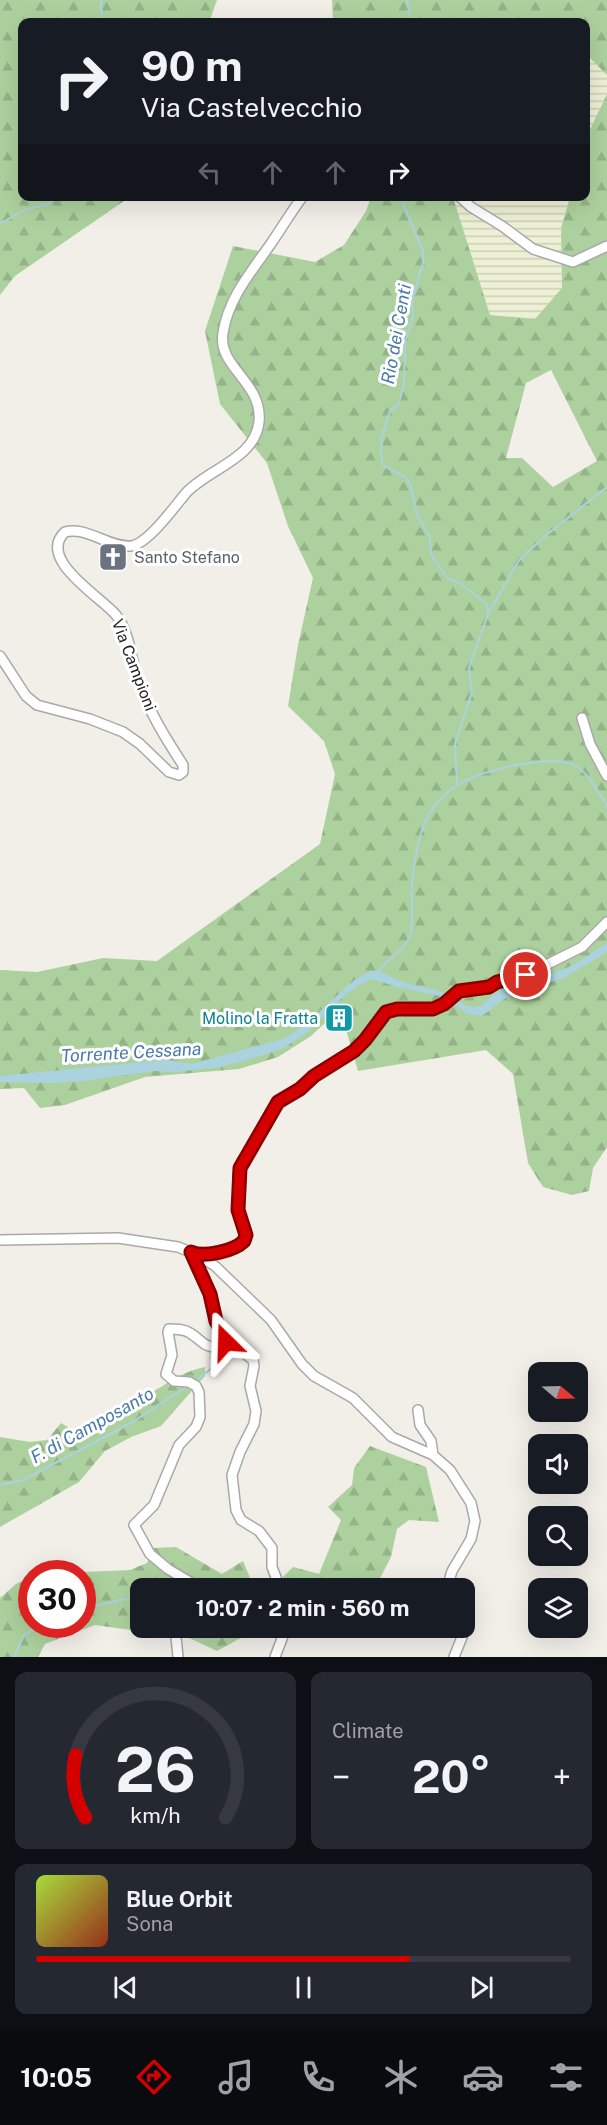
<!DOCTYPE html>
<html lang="en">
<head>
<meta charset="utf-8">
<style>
	:root { --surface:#171b24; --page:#242831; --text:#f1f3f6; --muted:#9ea1a6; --line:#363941; --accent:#d40000 }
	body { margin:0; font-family:"Public Sans",sans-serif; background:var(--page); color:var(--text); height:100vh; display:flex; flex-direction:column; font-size:22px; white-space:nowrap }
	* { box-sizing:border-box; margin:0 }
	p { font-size:20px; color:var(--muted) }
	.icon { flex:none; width:33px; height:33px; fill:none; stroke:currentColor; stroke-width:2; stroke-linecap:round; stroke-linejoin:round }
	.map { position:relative; height:1657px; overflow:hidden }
	.details { display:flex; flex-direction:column; gap:15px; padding:15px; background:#0d0f14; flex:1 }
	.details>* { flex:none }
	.banner { position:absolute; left:18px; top:18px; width:572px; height:183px; border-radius:12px; box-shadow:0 6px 24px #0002; background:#171b24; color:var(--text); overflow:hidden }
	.needle { width:39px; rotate:109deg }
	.buttons { position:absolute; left:528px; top:1362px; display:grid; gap:12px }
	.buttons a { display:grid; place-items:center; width:60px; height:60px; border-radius:12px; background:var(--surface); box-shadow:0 6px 24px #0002; font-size:30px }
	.speed { position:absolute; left:18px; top:1560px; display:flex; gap:12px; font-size:30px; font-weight:700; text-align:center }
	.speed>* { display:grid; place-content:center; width:78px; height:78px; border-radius:50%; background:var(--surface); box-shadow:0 6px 24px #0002; line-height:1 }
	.speed .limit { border:9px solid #d22; background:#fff; color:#111 }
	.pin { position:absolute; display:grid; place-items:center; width:51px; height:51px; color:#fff; margin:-26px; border:3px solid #fff; border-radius:50%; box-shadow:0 2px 6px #0007 }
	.me { position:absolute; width:66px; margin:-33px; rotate:338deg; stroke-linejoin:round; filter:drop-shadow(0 0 4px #0008) }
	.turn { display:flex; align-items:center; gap:21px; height:126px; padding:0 24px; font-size:27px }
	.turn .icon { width:78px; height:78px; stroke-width:2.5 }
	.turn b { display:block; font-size:42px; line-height:51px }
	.lanes { display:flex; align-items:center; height:57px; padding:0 24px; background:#0003; justify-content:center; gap:30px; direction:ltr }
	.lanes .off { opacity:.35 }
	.big { font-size:45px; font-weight:700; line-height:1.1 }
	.details .widget { flex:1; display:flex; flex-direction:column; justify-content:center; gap:9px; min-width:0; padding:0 21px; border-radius:12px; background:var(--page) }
	.details .dial { align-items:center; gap:0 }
	.dial svg { height:156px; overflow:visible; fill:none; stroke:var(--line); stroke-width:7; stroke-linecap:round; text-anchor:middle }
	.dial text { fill:var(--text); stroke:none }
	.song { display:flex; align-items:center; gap:18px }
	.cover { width:72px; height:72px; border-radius:9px; background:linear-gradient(135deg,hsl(80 70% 55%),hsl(10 70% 35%)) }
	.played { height:6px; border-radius:3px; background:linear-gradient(90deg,var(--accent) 70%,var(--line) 70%) }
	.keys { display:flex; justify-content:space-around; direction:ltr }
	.heat { display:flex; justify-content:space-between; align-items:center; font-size:33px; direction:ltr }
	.details .tiles { flex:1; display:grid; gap:15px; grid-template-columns:1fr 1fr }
	.widget:last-child { grid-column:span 2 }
	.trip { position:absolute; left:130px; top:1578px; width:345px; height:60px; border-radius:12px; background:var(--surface); box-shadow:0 6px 24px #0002; font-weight:700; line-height:60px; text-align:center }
	.dock { display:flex; height:96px; justify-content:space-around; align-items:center; background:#090b0e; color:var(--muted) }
	.dock .icon { width:42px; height:42px }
	.dock .selected { color:var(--accent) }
	.dock b { font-size:27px; color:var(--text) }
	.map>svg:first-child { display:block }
	.farmland { fill:url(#farmland-rules) }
	.forest { fill:url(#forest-firs); fill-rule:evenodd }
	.water { fill:#aad3df }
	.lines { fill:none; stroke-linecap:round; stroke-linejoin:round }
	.stream { stroke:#aad3df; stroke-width:2 }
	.minor-casing { stroke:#a9a9a9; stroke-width:12 }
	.minor { stroke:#fff; stroke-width:9 }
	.route-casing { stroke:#8a0000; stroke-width:15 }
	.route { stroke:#d40000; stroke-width:10 }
	.labels { text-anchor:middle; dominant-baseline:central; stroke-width:6; stroke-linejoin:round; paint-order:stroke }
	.worship-label { font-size:16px; fill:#5b616d; stroke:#fff; text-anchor:start }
	.street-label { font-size:16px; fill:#222; stroke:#fff }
	.culture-label { font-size:16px; fill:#0d838f; stroke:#fff; text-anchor:end }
	.water-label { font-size:18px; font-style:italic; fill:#4a7aab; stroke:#fff }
</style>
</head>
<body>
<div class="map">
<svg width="607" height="1657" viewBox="0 0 607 1657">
	<defs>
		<pattern id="farmland-rules" width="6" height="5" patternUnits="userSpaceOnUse" patternTransform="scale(1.5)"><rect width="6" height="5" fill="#eef0d5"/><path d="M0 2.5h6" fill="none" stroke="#ccceb7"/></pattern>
		<pattern id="forest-firs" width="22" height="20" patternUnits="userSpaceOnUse" patternTransform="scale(1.5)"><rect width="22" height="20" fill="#add19e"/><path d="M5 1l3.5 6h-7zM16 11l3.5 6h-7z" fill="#95b388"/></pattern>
	</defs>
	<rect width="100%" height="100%" fill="#f2efe9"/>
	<path class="farmland" d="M585 53 607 75V94L585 140Z
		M453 197H570L561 228 562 288 535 319 490 315Z"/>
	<path class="forest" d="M0 0H217L211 17 212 22H22V196L140 197 124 201 15 276 0 295Z
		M332 0H607V75L585 53V22H333Z
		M607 94V1147L593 1168 589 1191 572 1195 543 1187 528 1163 513 1074 486 1050 358 1071 340 1009 311 1036 278 1057 239 1069 145 1077 65 1105 40 1108 24 1088 0 1089V970L37 972 103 958 157 961 320 844 335 774 324 741 288 706 298 645 313 578 288 526 267 463 220 404 205 331 233 246 315 262 344 245 366 211 371 197H453L490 315 535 319 562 288 561 228 570 197 585 196V140ZM551 370 597 461 553 487 522 458H506L526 383Z
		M205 1367V1376L161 1426 131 1437 105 1451 79 1482 0 1527V1437L30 1442 47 1440 61 1423 78 1433C98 1415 123 1408 147 1395 166 1385 182 1371 205 1367Z
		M370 1446 426 1467 439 1522 409 1520 397 1529 391 1557 375 1588H276L275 1585 293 1567 319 1574 341 1520 328 1507 352 1485 354 1468Z
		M176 1547 222 1574 243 1561 254 1588H141V1628H259L217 1651 185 1636 150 1628 131 1630 95 1625 45 1644 38 1657H0V1598L16 1584 31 1577 32 1624H82V1574L60 1573 130 1570 147 1563 152 1548Z"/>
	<path class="water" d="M607 943V952L564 978 540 985 504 999 482 1016 468 1014 445 997 397 987 373 979 357 986 344 996 308 1032 282 1049 250 1059 220 1067 176 1072 154 1071 83 1081 53 1083 0 1082V1076L165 1060 192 1064 279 1040C310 1031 352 971 374 971 384 971 391 978 400 981 414 986 430 987 444 993 452 996 459 1003 468 1006 483 1011 488 997 499 991 517 981 544 977 564 969 579 963 593 952 607 943Z"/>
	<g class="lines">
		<path class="stream" d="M101 0 102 22
			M407 0 411 22
			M400 196 423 251V263L412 300 413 316 405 343 404 384 399 403 390 411 382 436 381 453 383 465 405 477 410 484 418 517 430 537 431 554 448 579 460 583 487 604 488 614 469 668 472 692 455 744 457 783
			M0 224 24 210 48 204 50 196
			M488 614 519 560 550 532 607 487
			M378 973C386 957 406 953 411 932 414 918 411 900 412 886 418 801 446 776 529 763 577 756 584 767 607 806
			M194 1382 212 1368 225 1364
			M0 1485 23 1480 131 1423 189 1385
			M82 1610 122 1599 141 1600
			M14 1657 24 1635 44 1624"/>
		<g class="minor-casing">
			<path id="minor" d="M459 196 471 207 502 226 533 249 573 262 607 246
				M0 656 26 696 37 705 90 719 123 732 140 744 169 772 179 775 183 772V765C166 739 148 710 138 680 131 660 130 632 116 615 101 597 36 559 65 532 86 526 110 548 131 546 148 544 175 506 186 493 208 469 255 459 259 422 263 382 217 367 223 333 228 299 251 272 270 245 281 229 291 212 303 196
				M582 718 590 744 607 776
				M0 1240 118 1238 178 1247 198 1255 215 1266 271 1320 302 1364 314 1376 353 1398 392 1437 433 1455 450 1470 471 1503 475 1521 471 1539 452 1571 447 1588
				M191 1252 210 1294 220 1331 227 1339 253 1360 254 1366 250 1386 256 1411 254 1424 240 1452 232 1475 236 1510 241 1520 259 1531 272 1548V1567L280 1588
				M198 1255 233 1248 244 1241 246 1235 238 1210V1174L242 1162 266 1126 274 1108 280 1100 300 1089 314 1076 354 1051 365 1040 386 1012 404 1008 426 1010 433 1009 444 1004 459 991 489 987 497 982 526 975 582 947 607 922
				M418 1410 420 1425 431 1441 433 1455
				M200 1588 168 1569 150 1554 134 1525 154 1505 179 1445 196 1427 200 1417 199 1392 196 1386 189 1382 174 1381 166 1374 172 1355 168 1332 169 1329C176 1329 184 1329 190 1333 202 1340 205 1350 221 1346L227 1339
				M178 1657 176 1637 181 1628
				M275 1657 283 1636 289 1628
				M454 1657 462 1637V1628"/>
		</g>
		<use href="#minor" class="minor"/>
	</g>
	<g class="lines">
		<g class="route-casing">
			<path id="route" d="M226 1342V1339L216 1321 210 1294 191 1252C204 1258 234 1251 244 1241L246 1235 238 1210 240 1168 278 1102 300 1089 314 1076 354 1051 365 1040 386 1012 397 1009H433L444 1004 459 991 489 987 497 982 526 975"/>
		</g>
		<use href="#route" class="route"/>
	</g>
	<defs>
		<g id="church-square" transform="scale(1.5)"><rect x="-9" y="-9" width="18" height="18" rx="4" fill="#6b7280" stroke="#fff"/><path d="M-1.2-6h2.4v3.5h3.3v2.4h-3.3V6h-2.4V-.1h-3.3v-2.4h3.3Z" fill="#fff"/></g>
		<g id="building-square" transform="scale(1.5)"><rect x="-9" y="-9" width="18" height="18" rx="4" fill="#0f9aa8" stroke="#fff"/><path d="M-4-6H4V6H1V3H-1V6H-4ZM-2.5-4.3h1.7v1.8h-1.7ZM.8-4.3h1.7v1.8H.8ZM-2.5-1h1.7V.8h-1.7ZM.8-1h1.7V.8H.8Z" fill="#fff"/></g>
	</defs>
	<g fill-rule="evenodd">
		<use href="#church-square" x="113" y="557"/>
		<use href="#building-square" x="339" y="1018"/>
	</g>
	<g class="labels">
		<g class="worship-label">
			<text x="134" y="557">Santo Stefano</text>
		</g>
		<g class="street-label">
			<text transform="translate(134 665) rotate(69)">Via Campioni</text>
		</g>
		<g class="culture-label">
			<text x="318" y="1018">Molino la Fratta</text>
		</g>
		<g class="water-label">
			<text transform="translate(396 334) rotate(-80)">Rio dei Centi</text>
			<text transform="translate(131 1052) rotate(-3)">Torrente Cessana</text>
			<text transform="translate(92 1425) rotate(-29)">F. di Camposanto</text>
		</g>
	</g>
</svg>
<div class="buttons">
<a><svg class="needle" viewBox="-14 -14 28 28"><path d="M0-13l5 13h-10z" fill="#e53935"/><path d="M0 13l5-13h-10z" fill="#9ea1a6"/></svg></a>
<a><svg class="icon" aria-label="sound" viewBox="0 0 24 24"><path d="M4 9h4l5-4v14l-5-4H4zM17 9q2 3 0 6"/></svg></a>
<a><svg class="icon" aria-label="search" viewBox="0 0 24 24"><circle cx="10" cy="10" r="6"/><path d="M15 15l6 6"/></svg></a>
<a><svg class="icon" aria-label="layers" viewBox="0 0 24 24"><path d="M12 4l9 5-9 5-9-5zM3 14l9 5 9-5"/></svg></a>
</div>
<div class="speed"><div class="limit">30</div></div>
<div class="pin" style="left:526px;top:975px;background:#d93025"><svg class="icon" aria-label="arrive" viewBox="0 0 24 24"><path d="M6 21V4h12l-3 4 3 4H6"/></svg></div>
<svg class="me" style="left:226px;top:1342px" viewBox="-20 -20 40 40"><path d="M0-17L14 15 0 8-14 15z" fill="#d40000" stroke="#fff" stroke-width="4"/></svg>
<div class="trip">10:07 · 2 min · 560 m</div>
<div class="banner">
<div class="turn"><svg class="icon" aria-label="right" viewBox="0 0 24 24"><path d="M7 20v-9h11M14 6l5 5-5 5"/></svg><div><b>90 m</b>Via Castelvecchio</div></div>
<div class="lanes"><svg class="icon off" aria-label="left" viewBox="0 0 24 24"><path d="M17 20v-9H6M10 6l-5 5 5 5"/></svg><svg class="icon off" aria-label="ahead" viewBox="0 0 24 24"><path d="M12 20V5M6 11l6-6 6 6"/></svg><svg class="icon off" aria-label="ahead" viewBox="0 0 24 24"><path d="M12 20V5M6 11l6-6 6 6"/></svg><svg class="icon" aria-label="right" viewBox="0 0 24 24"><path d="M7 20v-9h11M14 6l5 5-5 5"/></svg></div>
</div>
</div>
<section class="details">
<div class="tiles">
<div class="widget dial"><svg viewBox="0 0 100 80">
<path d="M14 69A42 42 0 1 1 86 69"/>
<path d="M14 69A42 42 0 0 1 9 37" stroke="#d40000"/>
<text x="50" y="56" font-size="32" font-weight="700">26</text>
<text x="50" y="72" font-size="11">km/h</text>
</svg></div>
<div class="widget"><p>Climate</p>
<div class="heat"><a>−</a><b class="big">20°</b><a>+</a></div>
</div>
<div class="widget">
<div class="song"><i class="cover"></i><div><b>Blue Orbit</b><p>Sona</p></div></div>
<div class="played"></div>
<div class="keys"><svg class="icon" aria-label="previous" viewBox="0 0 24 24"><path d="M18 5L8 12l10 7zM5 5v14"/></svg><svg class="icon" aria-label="pause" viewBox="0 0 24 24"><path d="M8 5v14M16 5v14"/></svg><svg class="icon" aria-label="next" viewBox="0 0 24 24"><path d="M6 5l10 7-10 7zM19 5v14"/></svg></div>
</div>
</div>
</section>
<nav class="dock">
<b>10:05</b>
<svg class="icon selected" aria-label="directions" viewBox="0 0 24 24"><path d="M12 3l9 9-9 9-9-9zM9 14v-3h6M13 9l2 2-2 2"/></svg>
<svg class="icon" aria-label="music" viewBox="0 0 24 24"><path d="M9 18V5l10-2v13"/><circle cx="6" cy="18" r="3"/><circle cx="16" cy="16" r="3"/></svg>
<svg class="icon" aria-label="phone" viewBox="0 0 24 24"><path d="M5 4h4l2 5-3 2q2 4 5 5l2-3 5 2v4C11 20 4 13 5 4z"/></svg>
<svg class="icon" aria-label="climate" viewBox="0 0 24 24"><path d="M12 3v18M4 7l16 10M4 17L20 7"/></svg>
<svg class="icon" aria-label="car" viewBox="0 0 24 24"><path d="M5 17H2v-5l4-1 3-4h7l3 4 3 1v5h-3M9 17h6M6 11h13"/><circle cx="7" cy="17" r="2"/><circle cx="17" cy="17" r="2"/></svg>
<svg class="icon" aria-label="filters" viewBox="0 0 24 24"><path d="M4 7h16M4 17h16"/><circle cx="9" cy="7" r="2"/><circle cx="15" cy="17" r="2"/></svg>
</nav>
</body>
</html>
